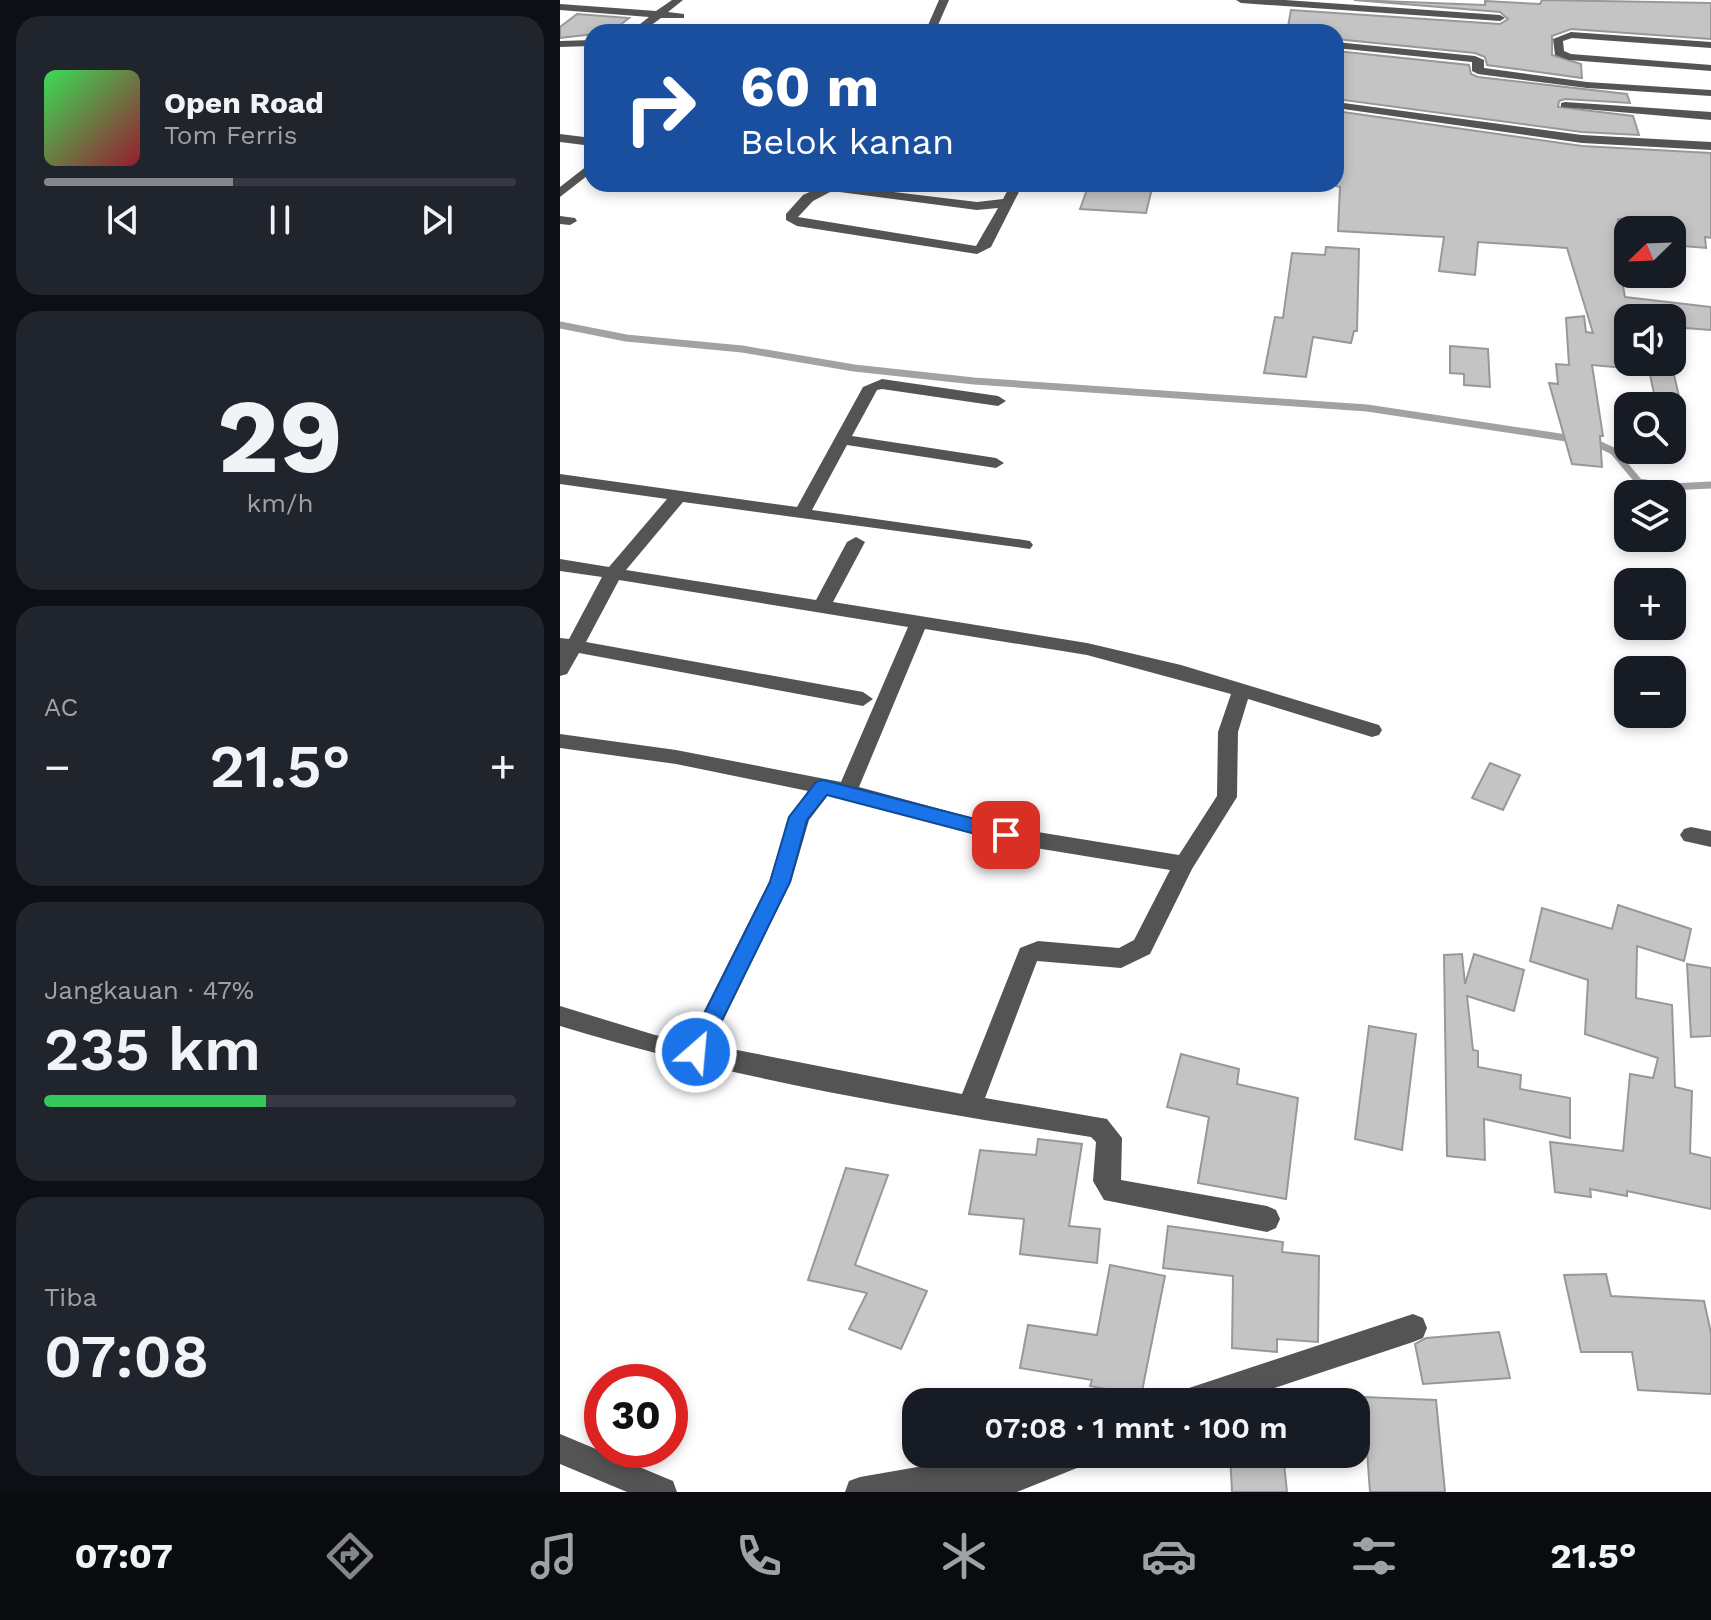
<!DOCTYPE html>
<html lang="id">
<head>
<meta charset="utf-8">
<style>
	:root { --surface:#171b24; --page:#20242c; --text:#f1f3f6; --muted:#9ea1a6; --line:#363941; --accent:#858687 }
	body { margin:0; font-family:"Work Sans",sans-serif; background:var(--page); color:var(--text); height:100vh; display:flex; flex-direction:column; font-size:30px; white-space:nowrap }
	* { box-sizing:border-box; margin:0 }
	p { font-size:26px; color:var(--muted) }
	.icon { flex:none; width:44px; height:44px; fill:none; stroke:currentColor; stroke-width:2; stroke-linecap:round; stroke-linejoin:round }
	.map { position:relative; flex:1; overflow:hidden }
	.side { display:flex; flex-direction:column; gap:16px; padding:16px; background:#0d0f14; width:560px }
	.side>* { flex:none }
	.guide { position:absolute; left:24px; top:24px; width:760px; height:168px; border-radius:24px; box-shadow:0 4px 12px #0003; background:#1a4fa0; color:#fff; overflow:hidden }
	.needle { width:52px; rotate:247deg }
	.controls { position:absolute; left:1054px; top:216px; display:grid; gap:16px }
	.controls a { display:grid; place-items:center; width:72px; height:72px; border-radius:16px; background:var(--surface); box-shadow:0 4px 12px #0003; font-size:40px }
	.speed { position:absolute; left:24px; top:1364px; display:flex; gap:16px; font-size:40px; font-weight:700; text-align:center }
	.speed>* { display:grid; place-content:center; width:104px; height:104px; border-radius:50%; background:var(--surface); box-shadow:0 4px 12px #0003; line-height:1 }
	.speed .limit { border:12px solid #d22; background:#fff; color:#111 }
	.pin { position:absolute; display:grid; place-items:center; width:68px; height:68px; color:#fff; margin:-34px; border-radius:16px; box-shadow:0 4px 12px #0006 }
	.me { position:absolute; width:88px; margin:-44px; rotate:27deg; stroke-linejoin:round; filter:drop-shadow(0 0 6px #0008) }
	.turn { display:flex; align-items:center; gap:28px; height:168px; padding:0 24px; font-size:36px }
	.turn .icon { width:104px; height:104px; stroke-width:2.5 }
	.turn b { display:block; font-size:56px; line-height:68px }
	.big { font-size:60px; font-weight:600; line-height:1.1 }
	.side .card { flex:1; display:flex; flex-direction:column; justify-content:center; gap:12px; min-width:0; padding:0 28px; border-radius:24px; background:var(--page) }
	.side .dial { align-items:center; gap:0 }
	.dial b { font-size:104px; line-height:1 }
	.song { display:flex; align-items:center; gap:24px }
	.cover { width:96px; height:96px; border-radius:12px; background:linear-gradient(135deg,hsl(130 70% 55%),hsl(350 70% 35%)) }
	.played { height:8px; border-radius:4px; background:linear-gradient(90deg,var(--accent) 40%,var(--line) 40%) }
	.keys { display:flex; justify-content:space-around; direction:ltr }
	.heat { display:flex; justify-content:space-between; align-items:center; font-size:44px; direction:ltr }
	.charge { height:12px; border-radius:6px; background:linear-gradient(90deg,#34c759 47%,var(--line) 0) }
	.trip { position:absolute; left:342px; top:1388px; width:468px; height:80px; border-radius:24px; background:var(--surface); box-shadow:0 4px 12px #0003; font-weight:600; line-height:80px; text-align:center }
	.tabs { display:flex; height:128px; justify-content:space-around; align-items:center; background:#090b0e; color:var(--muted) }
	.tabs .icon { width:56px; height:56px }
	.tabs .on { color:var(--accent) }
	.tabs b { font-size:36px; color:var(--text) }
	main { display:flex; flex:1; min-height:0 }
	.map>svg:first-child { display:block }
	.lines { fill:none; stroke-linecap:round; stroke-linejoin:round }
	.stream { stroke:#a2a2a2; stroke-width:7 }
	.building { fill:#c4c4c4; stroke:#989898; stroke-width:2 }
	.minor { fill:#545454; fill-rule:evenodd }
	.route { fill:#1a73e8; stroke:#114b97; stroke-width:2 }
</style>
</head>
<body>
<main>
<section class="side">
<div class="card">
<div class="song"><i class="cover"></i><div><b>Open Road</b><p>Tom Ferris</p></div></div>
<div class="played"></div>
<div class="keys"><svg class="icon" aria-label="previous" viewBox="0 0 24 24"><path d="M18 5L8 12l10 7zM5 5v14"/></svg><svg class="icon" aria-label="pause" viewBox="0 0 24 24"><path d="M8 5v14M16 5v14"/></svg><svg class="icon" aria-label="next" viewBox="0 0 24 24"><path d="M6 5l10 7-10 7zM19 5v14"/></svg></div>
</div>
<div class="card dial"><b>29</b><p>km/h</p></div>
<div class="card"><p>AC</p>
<div class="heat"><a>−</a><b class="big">21.5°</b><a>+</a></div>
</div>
<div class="card"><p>Jangkauan · 47%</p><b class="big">235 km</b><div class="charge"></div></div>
<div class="card"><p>Tiba</p><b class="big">07:08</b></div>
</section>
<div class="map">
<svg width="1151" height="1492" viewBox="0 0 1151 1492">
	<rect width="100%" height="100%" fill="#fff"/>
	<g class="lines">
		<path class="stream" d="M0 325 66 338 182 349 294 368 414 381 807 408 1013 439
			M1032 441 1053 451 1079 482 1110 487 1151 485"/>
	</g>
	<path class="building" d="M794 0 925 5V1L980 4 982 0 1151 3V39L1011 29 992 36V55L1021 64 1022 78 927 65 925 57 915 53 776 39V32H727L731 10 940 24 948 19 940 12Z
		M17 14 69 18 51 32 0 38V27Z
		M776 51 909 65 911 74 918 77 1067 94 1070 103 1005 99 999 101 998 107 1073 116 1079 135 1022 132 776 99Z
		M776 111 1022 146 1151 153V238L1145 237 1146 248 1112 245V223L1058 219 1055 268 1060 269 1065 297 1151 307V330L1112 327V318H1068V362H1111L1121 405 1096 403 1089 370 1032 365 1043 436H1040L1042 467 1012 464 989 383 998 384 996 364 1009 365 1006 318 1024 316 1026 332 1033 333 1007 248 918 242 915 275 879 271 884 237 778 231 780 187 776 186Z
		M529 184H593L586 213 520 209Z
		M766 247 799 249 797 331H794L791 343 753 337 746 377 704 373 715 317 723 318 732 253 765 255Z
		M890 346 928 349 930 387 904 385V374L890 373Z
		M930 763 960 775 943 810 912 798Z
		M1058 905 1131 929 1124 961 1077 946 1076 998 1112 1005 1115 1087 1132 1091 1130 1153 1151 1158V1209L1067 1191V1196L1030 1189 1031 1197 995 1192 990 1142 1063 1151 1070 1074 1093 1078 1098 1058 1025 1034 1028 980 970 961 982 908 1052 929Z
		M902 954 905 984 914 954 964 970 954 1011 907 996 913 1050 918 1051V1067L961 1075 960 1089 1010 1098V1138L924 1119 925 1160 887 1156 884 955Z
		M1127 964 1151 968V1036L1131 1037Z
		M809 1026 856 1034 842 1150 795 1139Z
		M621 1054 679 1069 677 1084 738 1098 726 1199 638 1183 649 1117 607 1107Z
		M478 1139 522 1144 509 1226 540 1229 537 1263 460 1254 464 1219 409 1214 420 1150 476 1155Z
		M286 1168 328 1175 295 1265 367 1291 341 1349 289 1329 307 1293 248 1280Z
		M608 1226 723 1242 722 1252 759 1256 758 1342 717 1339V1352L672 1348 673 1276 603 1268Z
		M550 1265 605 1276 581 1396 530 1386 532 1380 460 1368 468 1325 537 1335Z
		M1046 1274 1051 1296 1144 1301 1151 1333V1394L1078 1390 1072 1352H1021L1004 1275Z
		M939 1332 950 1378 863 1384 855 1344 866 1338Z
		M803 1397 876 1400 885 1492H810Z
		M670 1454H723L727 1492H672Z"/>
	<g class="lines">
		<path class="minor" d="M112 0H123L108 12 124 14V18H101L82 32H70L89 17 0 10V4L96 11Z
			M379 0H389L375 32H365Z
			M676 0H725L940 15 945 18 940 21 681 3Z
			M1011 32 1151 42V48L1012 38 1003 41 1004 51 1011 54 1151 65V71L1009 60 995 55 993 39Z
			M32 40V46L0 47V41Z
			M776 42 915 56 924 60V68L1027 82 1151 90V96L1027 88 918 74 912 71V62L776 48Z
			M776 102 1022 135 1151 142V150L1022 143 776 108Z
			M1005 102 1151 112V120L1001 107V103Z
			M0 134 32 138V146L0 142Z
			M32 162V172L0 197V187Z
			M267 184 417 202 443 199 451 184H463L431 247 417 254 237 226 226 220V214L243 195ZM272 191 417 210 438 208 416 246 238 217 253 201Z
			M0 216 15 218 17 221 10 225 0 224Z
			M322 379 438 396 446 401 438 406 322 389 317 390 292 436 436 458 444 463 436 468 287 445 252 510 464 540 470 541 473 545 470 549 123 502 66 570 256 600 287 542 296 537 305 542 273 602 527 643 621 665 819 725 822 730 819 735 812 737 688 699 678 732 677 797 632 869 590 954 561 968 477 961 425 1098 547 1119 562 1138 561 1180 707 1206 716 1210 720 1219 716 1228 707 1232 544 1200 533 1181 536 1142 531 1137C353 1109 172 1079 0 1026V1006L95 1035 129 1041 209 882 229 817 248 791 116 764 0 748V734L116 750 281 782 348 627 59 580 26 642 303 692 313 699 303 706 19 653 7 674 0 676V638L9 639 42 577 0 571V559L49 567 107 499 0 484V474L237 507 303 387ZM365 629 527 655 671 694 658 732 657 796 619 855 446 827 299 787ZM268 795 446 843 610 870 574 940 559 948 478 941 460 948 402 1094 151 1045 231 882 249 820Z
			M1131 827 1151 831V847L1124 841 1120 835 1124 829Z
			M853 1314 863 1318 867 1328 863 1338 853 1342 672 1402H615L619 1392 629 1388Z
			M0 1434 113 1481 117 1492H67L0 1464Z
			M479 1454H532L527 1464 457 1492H285L289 1481 300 1477 369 1465 452 1464Z"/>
	</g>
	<path class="route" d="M263 780 446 827 456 835 446 842 267 795 247 820 230 882 143 1059 136 1062 128 1059 125 1052 210 882 229 817 256 782Z"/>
</svg>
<div class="controls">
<a><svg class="needle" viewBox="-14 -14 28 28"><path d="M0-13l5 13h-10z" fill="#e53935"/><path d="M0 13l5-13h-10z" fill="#9ea1a6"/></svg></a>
<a><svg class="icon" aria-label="sound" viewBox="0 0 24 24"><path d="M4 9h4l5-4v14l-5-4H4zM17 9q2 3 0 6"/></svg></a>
<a><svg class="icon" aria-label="search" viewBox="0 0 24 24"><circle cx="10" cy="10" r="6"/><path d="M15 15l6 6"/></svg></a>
<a><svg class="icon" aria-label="layers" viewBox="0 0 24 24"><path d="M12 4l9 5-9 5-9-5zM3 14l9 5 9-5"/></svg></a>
<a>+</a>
<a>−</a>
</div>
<div class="speed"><div class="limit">30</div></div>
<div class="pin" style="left:446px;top:835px;background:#d93025"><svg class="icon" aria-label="arrive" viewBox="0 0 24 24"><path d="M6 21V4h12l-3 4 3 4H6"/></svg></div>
<svg class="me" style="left:136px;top:1052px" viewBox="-20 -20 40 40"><circle r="17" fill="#1a73e8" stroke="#fff" stroke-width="3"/><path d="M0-11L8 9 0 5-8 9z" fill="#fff"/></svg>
<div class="trip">07:08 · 1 mnt · 100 m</div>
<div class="guide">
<div class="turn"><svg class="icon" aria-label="right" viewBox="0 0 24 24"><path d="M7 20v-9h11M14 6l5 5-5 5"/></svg><div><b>60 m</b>Belok kanan</div></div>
</div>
</div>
</main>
<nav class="tabs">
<b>07:07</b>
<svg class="icon on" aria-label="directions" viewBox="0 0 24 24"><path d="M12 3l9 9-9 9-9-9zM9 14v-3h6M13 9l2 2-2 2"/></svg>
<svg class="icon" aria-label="music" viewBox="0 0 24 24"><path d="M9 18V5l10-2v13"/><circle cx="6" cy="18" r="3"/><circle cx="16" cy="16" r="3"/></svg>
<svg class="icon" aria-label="phone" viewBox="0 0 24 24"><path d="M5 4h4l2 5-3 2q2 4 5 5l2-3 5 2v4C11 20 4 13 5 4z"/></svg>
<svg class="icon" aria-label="climate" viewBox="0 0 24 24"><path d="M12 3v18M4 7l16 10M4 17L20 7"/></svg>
<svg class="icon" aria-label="car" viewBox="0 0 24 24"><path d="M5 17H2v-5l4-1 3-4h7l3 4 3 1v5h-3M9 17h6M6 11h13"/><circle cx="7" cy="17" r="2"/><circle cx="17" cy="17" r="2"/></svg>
<svg class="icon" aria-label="filters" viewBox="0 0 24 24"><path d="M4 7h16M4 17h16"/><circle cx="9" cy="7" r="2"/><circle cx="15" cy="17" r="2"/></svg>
<b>21.5°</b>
</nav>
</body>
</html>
